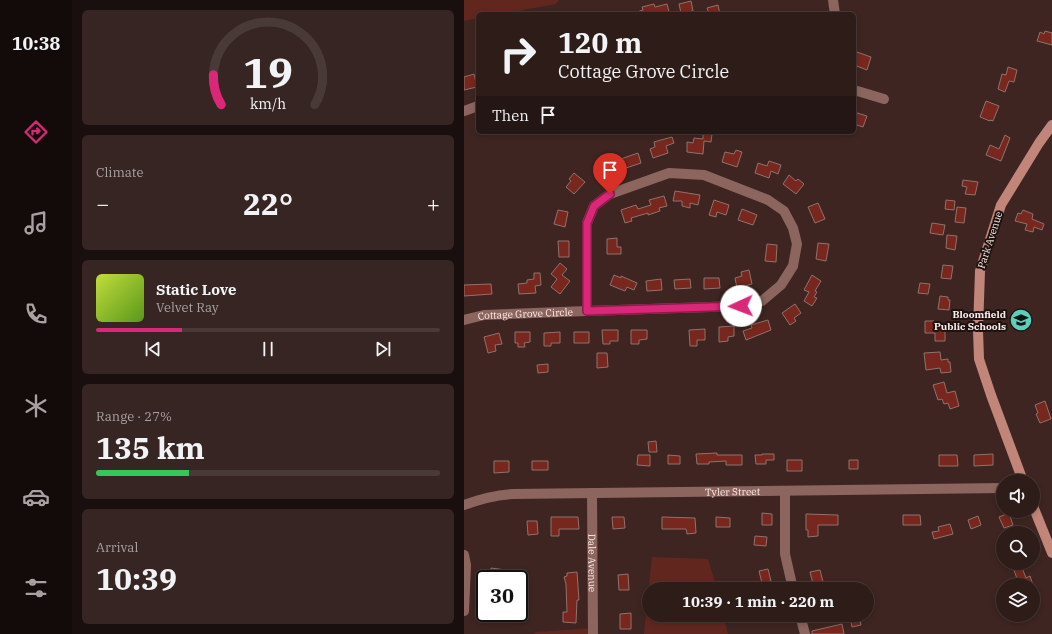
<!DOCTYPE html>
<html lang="en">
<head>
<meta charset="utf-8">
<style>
	:root { --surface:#2e1c19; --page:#362522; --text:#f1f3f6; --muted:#a7a1a2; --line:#493a38; --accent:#db2777 }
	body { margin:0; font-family:"IBM Plex Serif",serif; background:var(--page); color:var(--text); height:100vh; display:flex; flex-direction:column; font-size:15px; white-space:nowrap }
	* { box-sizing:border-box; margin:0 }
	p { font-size:13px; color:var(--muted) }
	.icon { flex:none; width:22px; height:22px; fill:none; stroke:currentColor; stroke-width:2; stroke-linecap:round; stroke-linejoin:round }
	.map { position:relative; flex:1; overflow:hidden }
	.side { display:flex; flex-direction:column; gap:10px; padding:10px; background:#190f0e; width:392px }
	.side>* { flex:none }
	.guide { position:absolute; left:12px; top:12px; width:380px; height:122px; border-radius:6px; box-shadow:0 2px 6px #0003,0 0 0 1px var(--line); background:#2e1c19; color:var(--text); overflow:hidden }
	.buttons { position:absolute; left:532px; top:474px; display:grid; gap:8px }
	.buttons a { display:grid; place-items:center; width:44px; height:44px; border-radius:50%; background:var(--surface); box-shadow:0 2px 6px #0003,0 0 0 1px var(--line); font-size:20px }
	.speed { position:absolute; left:12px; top:570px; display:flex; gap:8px; font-size:20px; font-weight:700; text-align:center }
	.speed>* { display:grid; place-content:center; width:52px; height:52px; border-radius:50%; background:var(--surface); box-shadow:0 2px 6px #0003,0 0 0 1px var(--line); line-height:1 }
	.speed .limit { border:2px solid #111; border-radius:6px; background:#fff; color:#111 }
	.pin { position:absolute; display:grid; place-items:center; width:34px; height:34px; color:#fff; margin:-41px -17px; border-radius:50% 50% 50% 0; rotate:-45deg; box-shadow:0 0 4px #0007 }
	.pin .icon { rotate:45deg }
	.me { position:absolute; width:44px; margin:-22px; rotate:268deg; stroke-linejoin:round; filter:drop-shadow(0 0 3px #0008) }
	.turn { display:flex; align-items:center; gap:14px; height:84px; padding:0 16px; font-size:18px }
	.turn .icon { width:52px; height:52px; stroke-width:2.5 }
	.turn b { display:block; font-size:28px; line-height:34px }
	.then { display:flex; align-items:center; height:38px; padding:0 16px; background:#0003; gap:8px; font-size:15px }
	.big { font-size:30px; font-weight:700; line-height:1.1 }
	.side .widget { flex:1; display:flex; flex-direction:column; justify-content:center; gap:6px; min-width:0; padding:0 14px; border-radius:6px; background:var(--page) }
	.side .dial { align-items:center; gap:0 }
	.dial svg { height:104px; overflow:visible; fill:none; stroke:var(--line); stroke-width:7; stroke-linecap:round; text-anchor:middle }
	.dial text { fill:var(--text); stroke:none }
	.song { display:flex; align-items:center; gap:12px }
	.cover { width:48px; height:48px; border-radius:6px; background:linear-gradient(135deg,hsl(70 70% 55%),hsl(90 70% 35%)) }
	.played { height:4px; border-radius:2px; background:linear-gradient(90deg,var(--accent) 25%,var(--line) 25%) }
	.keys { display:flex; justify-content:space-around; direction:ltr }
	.heat { display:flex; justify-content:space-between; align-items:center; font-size:22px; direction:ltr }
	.charge { height:6px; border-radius:3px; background:linear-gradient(90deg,#34c759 27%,var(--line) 0) }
	.trip { position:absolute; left:178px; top:582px; width:232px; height:40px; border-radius:20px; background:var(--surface); box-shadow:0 2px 6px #0003,0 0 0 1px var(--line); font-weight:700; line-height:40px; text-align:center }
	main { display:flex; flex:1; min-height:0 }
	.dock { display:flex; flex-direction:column; width:72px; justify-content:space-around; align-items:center; background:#120b0a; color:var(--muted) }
	.dock .icon { width:28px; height:28px }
	.dock .current { color:var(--accent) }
	.dock b { font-size:18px; color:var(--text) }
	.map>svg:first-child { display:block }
	.green { fill:#61271f }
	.building { fill:#77271d; stroke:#8f726c }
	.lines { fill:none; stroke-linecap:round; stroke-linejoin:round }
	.minor { stroke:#8c655f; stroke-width:10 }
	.secondary { stroke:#c1857a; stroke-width:10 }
	.route-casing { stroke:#8e194d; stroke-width:10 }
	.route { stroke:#db2777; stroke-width:7 }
	.labels { text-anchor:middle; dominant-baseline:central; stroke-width:4; stroke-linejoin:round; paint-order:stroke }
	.street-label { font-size:10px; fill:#feedea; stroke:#1d1210 }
	.poi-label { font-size:10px; font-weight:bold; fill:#feedea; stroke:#1d1210; text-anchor:end }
</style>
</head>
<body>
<main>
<nav class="dock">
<b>10:38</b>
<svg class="icon current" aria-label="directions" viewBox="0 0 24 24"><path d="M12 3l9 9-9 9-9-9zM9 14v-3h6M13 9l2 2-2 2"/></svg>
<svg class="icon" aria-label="music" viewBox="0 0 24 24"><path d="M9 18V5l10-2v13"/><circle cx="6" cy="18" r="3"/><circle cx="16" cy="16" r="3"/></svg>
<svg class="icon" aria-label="phone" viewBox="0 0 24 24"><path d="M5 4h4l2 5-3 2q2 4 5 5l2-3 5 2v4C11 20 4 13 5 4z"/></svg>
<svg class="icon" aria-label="climate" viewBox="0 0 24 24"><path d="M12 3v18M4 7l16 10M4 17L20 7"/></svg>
<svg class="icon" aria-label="car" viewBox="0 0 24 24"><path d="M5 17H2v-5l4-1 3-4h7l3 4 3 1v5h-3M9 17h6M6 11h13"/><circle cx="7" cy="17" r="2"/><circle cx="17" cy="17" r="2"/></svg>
<svg class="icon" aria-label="filters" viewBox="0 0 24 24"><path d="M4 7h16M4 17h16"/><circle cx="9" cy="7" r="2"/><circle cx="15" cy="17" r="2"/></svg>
</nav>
<section class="side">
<div class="widget dial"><svg viewBox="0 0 100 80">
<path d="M14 69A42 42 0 1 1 86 69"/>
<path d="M14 69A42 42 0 0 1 8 46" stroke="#db2777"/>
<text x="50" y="56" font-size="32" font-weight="700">19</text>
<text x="50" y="72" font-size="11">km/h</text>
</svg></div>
<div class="widget"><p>Climate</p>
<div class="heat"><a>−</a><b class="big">22°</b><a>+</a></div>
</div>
<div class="widget">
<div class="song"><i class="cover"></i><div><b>Static Love</b><p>Velvet Ray</p></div></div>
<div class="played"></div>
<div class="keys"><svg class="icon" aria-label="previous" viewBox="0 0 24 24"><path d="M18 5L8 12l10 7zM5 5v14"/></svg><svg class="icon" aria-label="pause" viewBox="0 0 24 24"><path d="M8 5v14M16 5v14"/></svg><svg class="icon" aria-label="next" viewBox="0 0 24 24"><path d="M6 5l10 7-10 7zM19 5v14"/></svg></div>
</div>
<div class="widget"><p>Range · 27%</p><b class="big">135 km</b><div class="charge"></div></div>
<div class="widget"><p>Arrival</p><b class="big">10:39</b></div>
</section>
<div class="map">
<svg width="588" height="634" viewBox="0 0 588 634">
	<rect width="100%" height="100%" fill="#3e2521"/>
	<path class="green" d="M0 0H95L92 4 37 14H14V18L0 21Z
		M188 557 244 559 253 589H185V615H259L264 634H180Z
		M129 628V634H69L72 632Z"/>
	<path class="building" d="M227 1 229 11 217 13 215 4Z
		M190 4 191 7 203 4 205 12 197 14V13L192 14H174L173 12 179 10 178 7Z
		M254 5 256 14H245L243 8Z
		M581 31 588 33V45L573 41 576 32 580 34Z
		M393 52 407 57 403 70 390 65V60Z
		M544 67 553 70 550 82 545 81 541 92 534 89 538 74 542 75Z
		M10 74 13 87 0 90V77Z
		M522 101 535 106 529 121 526 120V121L516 117Z
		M390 112 403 116 399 127 390 124Z
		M239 133 248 134 247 142 240 141 239 154 223 152V142L229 143 230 138 239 139Z
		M541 135 546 138 537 161 522 155 526 145 535 149Z
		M208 137 210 143 202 146 204 153 189 158 186 149 191 147 190 142Z
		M272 150 278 152 273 167 258 162 261 152 270 154Z
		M174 153 177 163 162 168 161 164 148 168 149 173 134 177 131 167 140 164 139 160 149 157 151 161Z
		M305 161 317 165 314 174 307 171 305 178 291 173 294 163 303 166Z
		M110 173 121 182 110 194 102 187 107 181 105 179Z
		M325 175 332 181 334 179 340 184 332 194 319 184Z
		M499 180 514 182 511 195 501 194 503 187 498 186Z
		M211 191 236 195 234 205 226 203V208L218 206V201H209Z
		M200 196 203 206 195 208 196 211 184 215V213L167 218 168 221 161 223 157 210 172 205 174 209 187 205 185 200Z
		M250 200 265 205 262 215 253 212 252 217 245 215Z
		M482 200 491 201 490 210 481 209Z
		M354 203 361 219 351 223 344 207Z
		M493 207 502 208 500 223 491 222Z
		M278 209 293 215 289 225 274 220Z
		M94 210 104 212 101 227 90 224Z
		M559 210 569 214 568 219 580 224 578 230 570 227 569 232 561 230 563 224 551 221 554 213 557 214Z
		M468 223 481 225 479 235 466 233Z
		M483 235 493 236 491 250 482 248Z
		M153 238V247H157V254H143V239Z
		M94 241H105V257H95Z
		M354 243 365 244 362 261 352 259Z
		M303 244 313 245 312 262 301 261Z
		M96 263 103 269 98 275 106 281 96 294 87 287 93 279 87 274Z
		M479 265 489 266 487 279 477 278Z
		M285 270 288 284 273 288 271 278 278 276 277 272Z
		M70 273H76L77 285 71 286 72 293 55 294 54 284 63 283V280L70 279Z
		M150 275 157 278V276L173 283 170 290 163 287 161 291 146 285Z
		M348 275 357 281 351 291 353 292 350 297 353 298 348 306 340 301 345 292 340 290Z
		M240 278H255L256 288 240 289Z
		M197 279 198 290 183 291 182 281Z
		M226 279 227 288 211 289 210 280Z
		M456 283 466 284 464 294 454 293Z
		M27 284 28 294 0 296V285Z
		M476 296 484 297V300H486L485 310 474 309Z
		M331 304 337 313 330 318 332 321 326 325 318 313Z
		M304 320 307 330 282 340 279 331 288 328 287 325Z
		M461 321H470V325H473V328L481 329V341H471V333H461Z
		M270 326V336L264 337V341L255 342V327Z
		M241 329V340H233V346H226L225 330Z
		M138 330H154V341H146V344H139Z
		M167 330H183V339L175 340V344H167Z
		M51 332H66V342L60 343 61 347H54V343H51Z
		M96 332V343H87V346H80V333Z
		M110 332H125V343H110Z
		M35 333 38 344 31 345 32 351 24 353 20 337Z
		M476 352 477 360 484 359V362H486L487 372 477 373 476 368 462 370 460 353Z
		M133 353H143L144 367 133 368Z
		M84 364V372L74 373 73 365Z
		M480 382 483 393 491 391 495 406 486 409 484 403 480 404 478 399 474 400 469 385Z
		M581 401 587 419 576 423 572 414 574 413 571 405Z
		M192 441 193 452H185L184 442Z
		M253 453V455H278V465H262V461L245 462V464H233L232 454Z
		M298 454H310V460H302V464H292L291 455H298Z
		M529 454V465L510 466V455Z
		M174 455H186V466L173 465Z
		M204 455 216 456V464H204Z
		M475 455H493L494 466H475Z
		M323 460H338V471H323Z
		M385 460H394V469H385Z
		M30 461H45V472L30 473Z
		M68 461H84V470H68Z
		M298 513 308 514V525H298Z
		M545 513 549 525 540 528 535 517Z
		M342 514 374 515V525H354V536L344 537V530H342Z
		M439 515H456L457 525H439Z
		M514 516 517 525 507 529 504 520Z
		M87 517H114L115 529H95V536H87Z
		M148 517H160L161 528 149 529Z
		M198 517 231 518 232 533 223 534 222 529H198Z
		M252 517 266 518V527H252Z
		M63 521H73L74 534 64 535Z
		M486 524 489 534 470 539 468 532 475 531 474 527Z
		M291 536 303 537 302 546 290 545Z
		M557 565 562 578 566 576 569 585H559L557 580 554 581 549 568Z
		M27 568 42 570V579L26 578Z
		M304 569 307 581 298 583 295 571Z
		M356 570 360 586 350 588 346 572Z
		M113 572 115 600H113L112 623 99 622V612H103L102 584 100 577 103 576V573Z
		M164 574 165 590H155L154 575Z
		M167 613V629H156V614Z
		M395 616 397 625 388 627 386 618Z
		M378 624 380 634H348V631Z"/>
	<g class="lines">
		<g class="minor">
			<path d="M369 0 371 14"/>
			<path d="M390 90 420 99"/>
			<path d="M0 111 14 106"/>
			<path d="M205 173 240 175 304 200 320 211 329 228 333 244 329 266 317 285 298 301 277 306 123 311V223L130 206 146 194Z"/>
			<path id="s1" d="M0 320 20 315 123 311"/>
			<path d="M321 491V554L329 589"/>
			<path id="s2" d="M128 493 129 634"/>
			<path id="s3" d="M0 505C16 499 32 495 48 494L539 488"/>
			<path d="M0 555 2 565 0 611"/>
			<path d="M336 615 341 634"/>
		</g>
		<path class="secondary" d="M559 481 527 395 515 359 514 330 516 271 537 205 575 143 588 125
			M569 506 588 553"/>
	</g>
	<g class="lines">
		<g class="route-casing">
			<path id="route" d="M146 194 130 206 123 223V311L277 306"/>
		</g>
		<use href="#route" class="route"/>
	</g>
	<defs>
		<g id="school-disc" transform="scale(1.15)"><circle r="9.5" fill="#5cceba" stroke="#1d1210"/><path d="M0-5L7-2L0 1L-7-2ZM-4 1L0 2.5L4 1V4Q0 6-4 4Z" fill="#111"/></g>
	</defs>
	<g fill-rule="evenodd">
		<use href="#school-disc" x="557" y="320"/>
	</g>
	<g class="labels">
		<g class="street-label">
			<text transform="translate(526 240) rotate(-72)">Park Avenue</text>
			<text stroke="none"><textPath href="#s1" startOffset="62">Cottage Grove Circle</textPath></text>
			<text stroke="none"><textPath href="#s3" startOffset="270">Tyler Street</textPath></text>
			<text stroke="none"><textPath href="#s2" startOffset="70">Dale Avenue</textPath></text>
		</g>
		<g class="poi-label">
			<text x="542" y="314">Bloomfield<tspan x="542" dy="12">Public Schools</tspan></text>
		</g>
	</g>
</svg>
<div class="buttons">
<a><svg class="icon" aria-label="sound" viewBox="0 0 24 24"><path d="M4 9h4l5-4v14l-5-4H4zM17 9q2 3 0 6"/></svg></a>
<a><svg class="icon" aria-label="search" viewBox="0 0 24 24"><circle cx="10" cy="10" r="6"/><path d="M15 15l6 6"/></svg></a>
<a><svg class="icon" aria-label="layers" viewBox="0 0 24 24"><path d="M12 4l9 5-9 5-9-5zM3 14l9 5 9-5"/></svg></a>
</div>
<div class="speed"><div class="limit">30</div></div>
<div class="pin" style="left:146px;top:194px;background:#d93025"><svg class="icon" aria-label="arrive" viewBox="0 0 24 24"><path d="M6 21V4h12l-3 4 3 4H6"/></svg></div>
<svg class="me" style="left:277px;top:306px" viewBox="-20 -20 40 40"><circle r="19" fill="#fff"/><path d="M0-13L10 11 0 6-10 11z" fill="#db2777"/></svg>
<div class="trip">10:39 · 1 min · 220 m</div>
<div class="guide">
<div class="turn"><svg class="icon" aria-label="right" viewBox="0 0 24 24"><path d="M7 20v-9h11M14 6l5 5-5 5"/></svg><div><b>120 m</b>Cottage Grove Circle</div></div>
<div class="then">Then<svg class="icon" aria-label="arrive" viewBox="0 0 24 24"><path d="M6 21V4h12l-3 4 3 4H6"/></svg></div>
</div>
</div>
</main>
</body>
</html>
